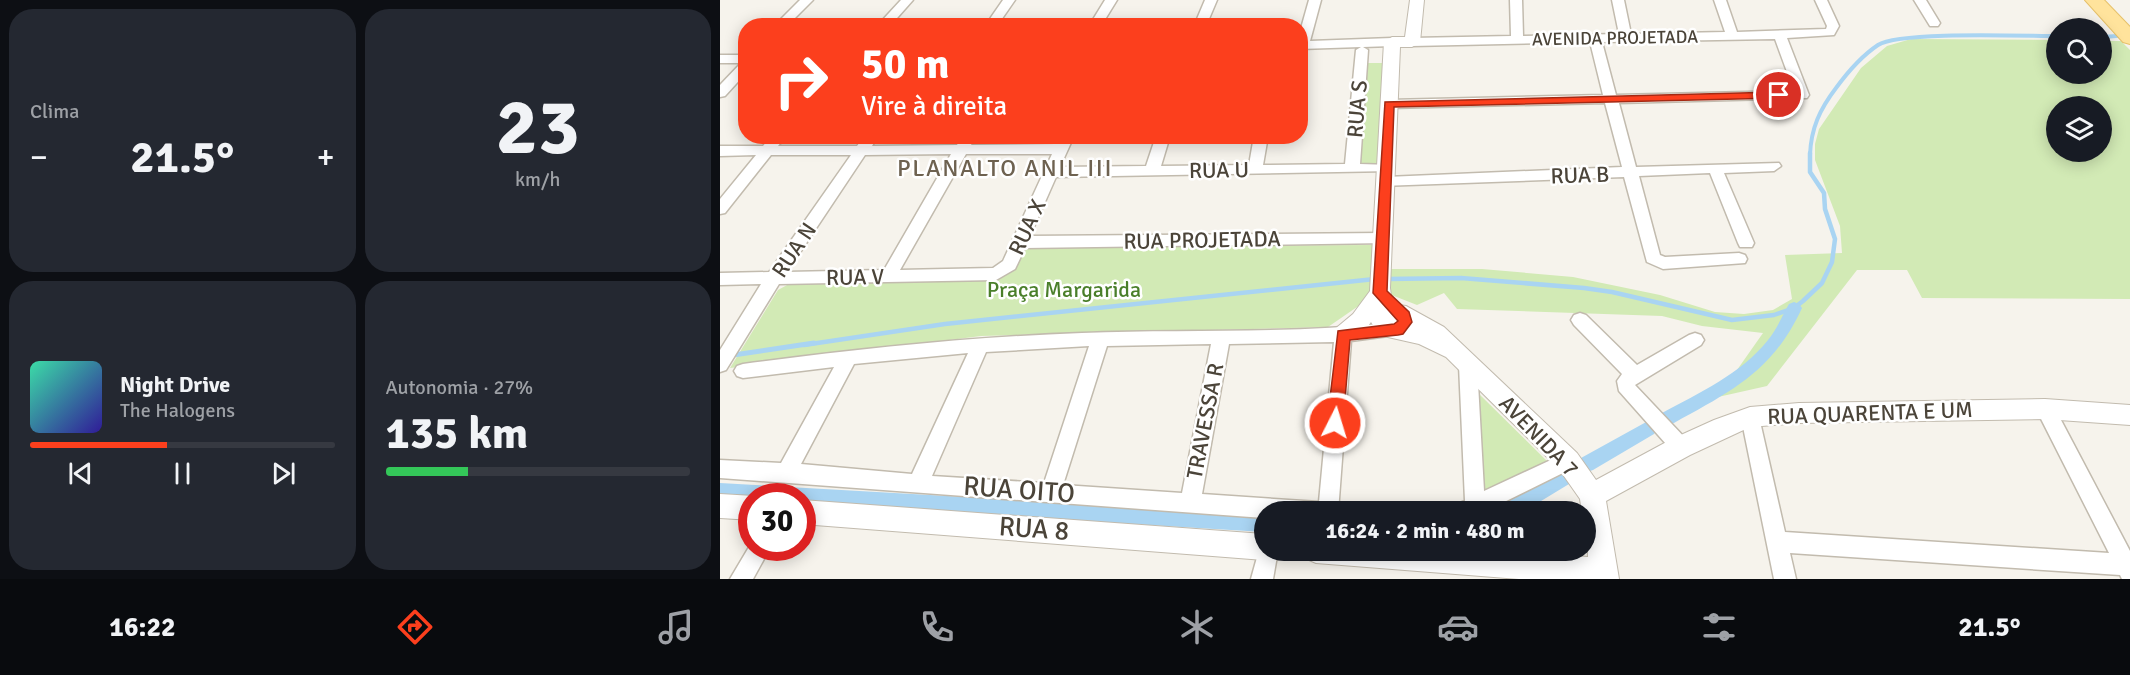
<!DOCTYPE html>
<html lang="pt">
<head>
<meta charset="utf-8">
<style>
	:root { --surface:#171b24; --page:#242831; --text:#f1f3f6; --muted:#9ea1a6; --line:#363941; --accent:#fc3f1d }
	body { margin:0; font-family:Signika,sans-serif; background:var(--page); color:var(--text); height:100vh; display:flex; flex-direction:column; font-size:22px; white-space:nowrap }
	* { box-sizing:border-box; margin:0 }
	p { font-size:20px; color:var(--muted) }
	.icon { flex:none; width:33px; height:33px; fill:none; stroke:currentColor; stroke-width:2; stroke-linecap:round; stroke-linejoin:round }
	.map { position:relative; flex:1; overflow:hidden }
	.drawer { display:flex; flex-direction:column; gap:9px; padding:9px; background:#0d0f14; width:720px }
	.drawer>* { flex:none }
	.guide { position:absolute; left:18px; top:18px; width:570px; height:126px; border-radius:24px; box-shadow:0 3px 15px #0003; background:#fc3f1d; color:#fff; overflow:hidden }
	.controls { position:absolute; left:1326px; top:18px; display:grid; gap:12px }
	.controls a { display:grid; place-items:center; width:66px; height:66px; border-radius:50%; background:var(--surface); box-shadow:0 3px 15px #0003; font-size:30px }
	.speed { position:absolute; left:18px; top:483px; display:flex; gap:12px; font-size:30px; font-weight:700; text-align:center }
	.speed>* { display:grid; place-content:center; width:78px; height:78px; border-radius:50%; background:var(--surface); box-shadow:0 3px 15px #0003; line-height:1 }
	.speed .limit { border:9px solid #d22; background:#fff; color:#111 }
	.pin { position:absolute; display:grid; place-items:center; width:51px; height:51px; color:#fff; margin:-26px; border:3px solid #fff; border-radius:50%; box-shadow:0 2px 6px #0007 }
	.me { position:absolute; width:66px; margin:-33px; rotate:5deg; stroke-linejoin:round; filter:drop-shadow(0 0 4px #0008) }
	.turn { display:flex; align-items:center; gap:21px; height:126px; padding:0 24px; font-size:27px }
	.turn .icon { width:78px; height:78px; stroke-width:2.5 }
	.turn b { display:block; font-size:42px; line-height:51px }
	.big { font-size:45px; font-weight:700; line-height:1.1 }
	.drawer .card { flex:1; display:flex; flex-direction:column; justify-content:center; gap:9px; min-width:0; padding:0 21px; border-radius:24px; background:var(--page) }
	.drawer .dial { align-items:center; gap:0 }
	.dial b { font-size:78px; line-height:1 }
	.song { display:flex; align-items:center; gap:18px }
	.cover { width:72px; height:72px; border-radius:9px; background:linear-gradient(135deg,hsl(160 70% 55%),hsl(250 70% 35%)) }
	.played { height:6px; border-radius:3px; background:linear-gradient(90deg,var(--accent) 45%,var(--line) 45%) }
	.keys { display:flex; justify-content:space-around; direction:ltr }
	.heat { display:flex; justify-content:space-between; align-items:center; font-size:33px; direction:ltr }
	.charge { height:9px; border-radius:4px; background:linear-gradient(90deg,#34c759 27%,var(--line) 0) }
	.drawer .tiles { flex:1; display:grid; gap:9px; grid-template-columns:repeat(2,1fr) }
	.trip { position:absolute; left:534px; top:501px; width:342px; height:60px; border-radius:30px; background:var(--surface); box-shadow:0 3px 15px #0003; font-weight:700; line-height:60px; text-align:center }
	.menu { display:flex; height:96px; justify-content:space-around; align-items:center; background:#090b0e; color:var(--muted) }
	.menu .icon { width:42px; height:42px }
	.menu .active { color:var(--accent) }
	.menu b { font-size:27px; color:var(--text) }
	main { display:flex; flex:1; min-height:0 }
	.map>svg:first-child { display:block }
	.green { fill:#d2eab5; fill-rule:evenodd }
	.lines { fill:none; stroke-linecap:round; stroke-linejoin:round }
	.stream-far2 { stroke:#a9d4f2; stroke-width:4 }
	.stream-far1 { stroke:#a9d4f2; stroke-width:4.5 }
	.stream { stroke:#a9d4f2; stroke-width:5 }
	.canal { fill:#a9d4f2; fill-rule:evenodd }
	.minor-casing { stroke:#c2bbae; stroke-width:3 }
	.tertiary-casing { stroke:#c2bbae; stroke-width:2 }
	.primary-casing { stroke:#e6c16a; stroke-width:2 }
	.minor { fill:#fff; fill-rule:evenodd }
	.tertiary { fill:#fff; fill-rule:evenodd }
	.primary { fill:#ffe39c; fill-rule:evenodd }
	.route { fill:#fc3f1d; stroke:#a42913; stroke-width:1.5 }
	.labels { text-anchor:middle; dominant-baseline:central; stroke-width:5; stroke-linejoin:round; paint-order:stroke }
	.far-street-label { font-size:18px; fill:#4b4439; stroke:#fff }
	.street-label { font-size:22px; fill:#4b4439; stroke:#fff }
	.park-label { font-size:22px; fill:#4a7f2a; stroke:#fff }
	.neighbourhood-label { font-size:24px; letter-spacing:1.5px; fill:#6e6250; stroke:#fff }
	.near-street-label { font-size:27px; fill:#4b4439; stroke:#fff }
</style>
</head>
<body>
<main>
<section class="drawer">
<div class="tiles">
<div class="card"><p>Clima</p>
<div class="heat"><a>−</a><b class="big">21.5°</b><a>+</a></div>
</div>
<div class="card dial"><b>23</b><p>km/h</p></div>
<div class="card">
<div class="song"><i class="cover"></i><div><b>Night Drive</b><p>The Halogens</p></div></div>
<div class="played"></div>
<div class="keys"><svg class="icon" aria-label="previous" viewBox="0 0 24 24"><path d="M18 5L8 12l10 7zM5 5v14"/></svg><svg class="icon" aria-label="pause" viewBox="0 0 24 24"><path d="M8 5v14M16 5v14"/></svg><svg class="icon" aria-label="next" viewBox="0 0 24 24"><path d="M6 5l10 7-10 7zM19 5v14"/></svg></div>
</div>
<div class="card"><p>Autonomia · 27%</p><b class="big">135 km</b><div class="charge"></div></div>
</div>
</section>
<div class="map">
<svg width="1410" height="579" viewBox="0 0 1410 579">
	<rect width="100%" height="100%" fill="#f6f3ec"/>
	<path class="green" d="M1191 39 1336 40V74H1382V41H1401L1410 50V299L1202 298 1187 270H1137L1047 386 998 397 1043 333 982 326 942 316 737 309 724 293 697 305 669 294 670 269H762L853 277 940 295 995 312 1024 314 1053 310 1072 299 1065 255 1122 253 1120 226 1095 160V144L1099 129 1141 68 1167 46ZM1336 106H1382V152H1336Z
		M646 63H668L662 164H639Z
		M654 245 650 298 608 327 261 336 10 368 58 290 69 284 271 280 296 265 305 251 309 247Z
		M755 390 829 463 762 495Z
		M0 486 544 517V531L83 500 82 496 0 494Z"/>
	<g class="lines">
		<path class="stream-far2" d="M1382 37 1397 36
			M1090 155C1091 128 1100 109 1116 88 1127 73 1143 55 1158 45 1179 31 1304 36 1336 36"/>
		<path class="stream-far1" d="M667 279 741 278 864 288 892 292 1012 320 1054 315 1074 308 1083 301 1102 283 1112 262 1115 239 1105 209 1104 193 1090 172V153
			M84 345 225 324 655 279"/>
		<path class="stream" d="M0 357 94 343"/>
		<path class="canal" d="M1074 302 1079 304 1082 308C1053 371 1012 391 954 423L948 425 942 423 939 418 942 413C979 393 1021 374 1048 340 1057 329 1062 316 1069 304Z
			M928 421 934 424 937 429 934 434 873 470 867 472 861 470 858 464 861 458Z
			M843 470 849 472 852 478 849 484 803 512H776L778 506Z
			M0 483 544 514V532L82 504V496H32V501L0 499Z"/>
		<g class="minor-casing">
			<path id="minor" d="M80 0H93L67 26H54Z
				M181 0H193L170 26H157Z
				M283 0H295L277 26H265Z
				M385 0H397L381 26H369Z
				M485 0H497L486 26H474Z
				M589 0H601L590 41 672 38 678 42 672 46 643 47 648 50 640 164 671 165 673 168 671 171 336 177 310 236 663 233 669 235 671 239 669 243 305 248 295 269 276 280 59 284 6 370 0 372V350L41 284 0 285V273L49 272 131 155H51L5 213 0 214V199L36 155 0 156V146H43L51 136H66L58 146H137L144 136H158L152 146 237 145 242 136H256L251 145 336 144 340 136H354L340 167 426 166 436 136H450L441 166 529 165 534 136H548L543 165 625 164 636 50 641 47 580 49V32ZM231 154 164 270 67 272 145 155ZM246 154H332L283 261 273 268 180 270Z
				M790 0H802L803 36 899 34 892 0H904L911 34 1005 32 994 0H1006L1017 32 1106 29 1107 26 1095 0H1107L1119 26 1114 35 1067 38 1089 95 1087 98 899 103 916 167 1059 163 1061 166 1054 171 1004 173 1034 243 1032 247H1020L1018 243 990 173 919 176 940 255 945 257 1019 253 1025 255 1027 259 1025 263 943 269 927 262 904 177 661 186 659 182 666 177 902 167 885 103 669 108 662 104 669 100 883 95 870 42 692 46 686 42 692 38 791 36ZM1055 39 1074 91 896 95 882 42Z
				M1194 0H1206L1220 23 1218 26H1210Z
				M0 55H26V73L5 96 0 97V85L21 63H0Z
				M860 313 866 315 917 365 969 335 975 333 981 335 984 340 981 345 915 385 968 441 971 447 968 453 961 456 954 453 899 391 897 381 902 374 854 325 851 320 854 315Z
				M670 323 676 325 679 330 676 335 631 341 618 512H544V518L0 478V460L61 463 114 367 23 378 17 376 14 371 17 366 23 364C136 349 248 337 362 333 464 329 568 334 670 323ZM614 342 599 502 482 494 509 344ZM491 344 462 493 343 485 387 346ZM369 346 324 483 212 476 266 352ZM248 353 192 474 81 464 134 364Z
				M748 358 754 360 757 365 764 491 848 452 855 455 858 461 855 467 764 512H732L735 505 745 501 739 365 742 360Z
				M1325 401 1332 403 1410 551V579H1402L1400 575 1070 553 1076 579H1054L1021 417 1023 411 1030 409 1037 411 1039 417 1065 532 1389 553 1316 409 1318 403Z
				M544 541V550H558L553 579H531L541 543Z
				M32 542V548H50L33 579H10Z"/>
		</g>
		<g class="tertiary-casing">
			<path id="tertiary" d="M690 0H704L700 42 692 47H680L670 288 672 304 686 306 724 327 857 453 876 480 952 439 994 420 1030 407 1079 403 1325 399 1410 405V425L1325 419 1079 423 1030 427 970 455 886 501 899 579H799L596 563 587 559 583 550H778L868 557 866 512H862L860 499 839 469 726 357 699 344 659 335 651 322C643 334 630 346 615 341L612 335 615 329 633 314 650 291 664 42 672 37H685Z
				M0 494 34 496H32V520L0 518Z
				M82 500 544 534V550H556L553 556 544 560 82 524Z"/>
		</g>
		<g class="primary-casing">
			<path id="primary" d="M1365 0H1384L1410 27V44L1403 42Z"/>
		</g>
		<use href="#minor" class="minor"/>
		<use href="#tertiary" class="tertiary"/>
		<use href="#primary" class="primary"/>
	</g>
	<path class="route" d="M1059 92 1064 95 1062 98 674 107 667 291 689 312 692 322 683 334 678 335 630 340 623 423 621 428 615 430 610 428 607 423 618 331 674 324 678 321 653 293 665 102Z"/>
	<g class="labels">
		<g class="far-street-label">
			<text transform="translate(895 38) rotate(-1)">AVENIDA PROJETADA</text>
		</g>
		<g class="street-label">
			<text transform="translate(637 109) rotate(-85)">RUA S</text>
			<text transform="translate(499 170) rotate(-1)">RUA U</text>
			<text transform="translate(860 175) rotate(-2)">RUA B</text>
			<text transform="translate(307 227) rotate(-65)">RUA X</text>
			<text transform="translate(482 240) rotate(-1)">RUA PROJETADA</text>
			<text transform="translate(74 250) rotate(-56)">RUA N</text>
			<text transform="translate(135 277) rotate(-1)">RUA V</text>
			<text transform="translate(1150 413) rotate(-2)">RUA QUARENTA E UM</text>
			<text transform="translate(485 421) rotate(-79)">TRAVESSA R</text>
			<text transform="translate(819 436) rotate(46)">AVENIDA 7</text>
		</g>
		<g class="park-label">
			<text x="344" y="289">Praça Margarida</text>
		</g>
		<g class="neighbourhood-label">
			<text x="285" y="168">PLANALTO ANIL III</text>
		</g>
		<g class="near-street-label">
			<text transform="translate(299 490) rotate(4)">RUA OITO</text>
			<text transform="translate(314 529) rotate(4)">RUA 8</text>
		</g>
	</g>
</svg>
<div class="controls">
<a><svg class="icon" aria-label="search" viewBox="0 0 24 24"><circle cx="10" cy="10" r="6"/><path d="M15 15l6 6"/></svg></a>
<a><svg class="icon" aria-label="layers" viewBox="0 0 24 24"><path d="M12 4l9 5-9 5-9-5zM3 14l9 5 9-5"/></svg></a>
</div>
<div class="speed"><div class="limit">30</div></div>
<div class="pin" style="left:1059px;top:95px;background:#d93025"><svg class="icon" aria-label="arrive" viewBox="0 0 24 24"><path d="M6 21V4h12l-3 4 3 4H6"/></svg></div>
<svg class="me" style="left:615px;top:423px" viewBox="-20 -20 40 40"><circle r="17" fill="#fc3f1d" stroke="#fff" stroke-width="3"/><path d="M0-11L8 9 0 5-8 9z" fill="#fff"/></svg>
<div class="trip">16:24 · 2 min · 480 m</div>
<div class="guide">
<div class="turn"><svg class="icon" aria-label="right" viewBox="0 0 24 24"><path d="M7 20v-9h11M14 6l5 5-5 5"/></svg><div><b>50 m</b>Vire à direita</div></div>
</div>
</div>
</main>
<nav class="menu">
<b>16:22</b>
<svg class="icon active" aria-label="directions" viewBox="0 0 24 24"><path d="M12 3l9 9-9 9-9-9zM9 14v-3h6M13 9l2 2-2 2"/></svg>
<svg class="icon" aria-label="music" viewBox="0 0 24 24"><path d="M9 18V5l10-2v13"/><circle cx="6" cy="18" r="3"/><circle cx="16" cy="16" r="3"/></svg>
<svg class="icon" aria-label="phone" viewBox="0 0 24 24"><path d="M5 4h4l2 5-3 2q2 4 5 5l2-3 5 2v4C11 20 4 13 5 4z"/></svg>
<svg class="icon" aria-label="climate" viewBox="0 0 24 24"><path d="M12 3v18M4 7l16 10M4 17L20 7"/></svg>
<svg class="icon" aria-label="car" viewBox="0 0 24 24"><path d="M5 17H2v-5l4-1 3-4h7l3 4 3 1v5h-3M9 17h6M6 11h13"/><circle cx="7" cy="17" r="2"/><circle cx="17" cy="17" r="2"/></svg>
<svg class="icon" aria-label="filters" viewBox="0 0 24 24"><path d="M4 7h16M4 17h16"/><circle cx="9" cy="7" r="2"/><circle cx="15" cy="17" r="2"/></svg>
<b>21.5°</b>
</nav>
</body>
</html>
